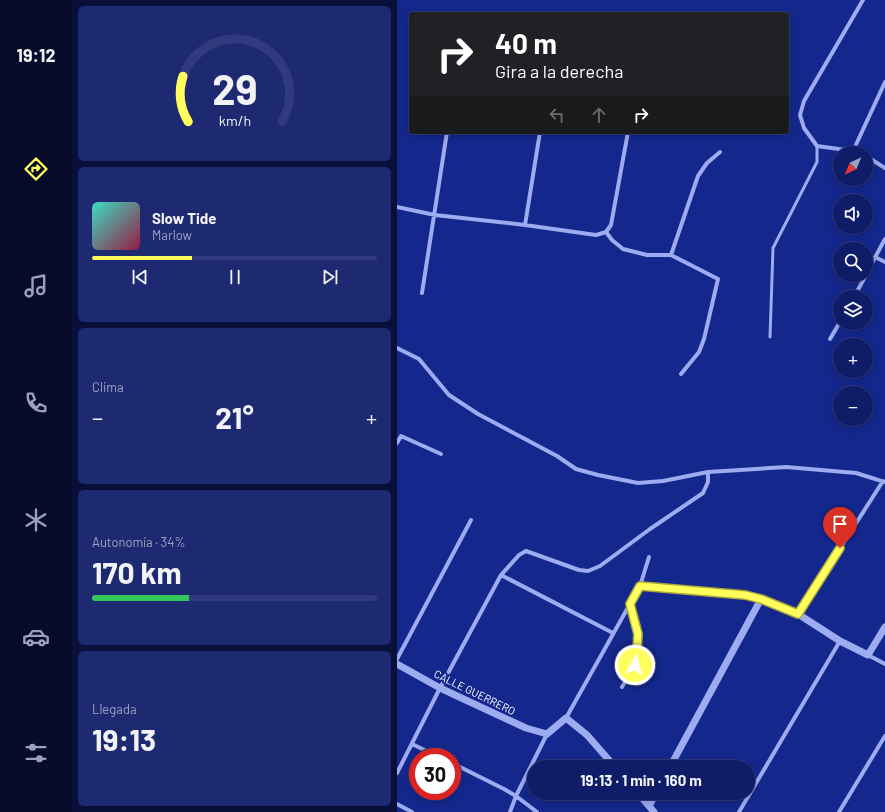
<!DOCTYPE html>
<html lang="es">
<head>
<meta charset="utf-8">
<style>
	:root { --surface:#0f1d69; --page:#1d2a71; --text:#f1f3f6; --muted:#9ba2c0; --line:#2f3b7d; --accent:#fffe5c }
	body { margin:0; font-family:Barlow,sans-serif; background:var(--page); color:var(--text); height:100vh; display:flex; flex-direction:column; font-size:15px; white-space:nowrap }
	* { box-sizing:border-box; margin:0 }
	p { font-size:13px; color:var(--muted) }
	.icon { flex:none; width:22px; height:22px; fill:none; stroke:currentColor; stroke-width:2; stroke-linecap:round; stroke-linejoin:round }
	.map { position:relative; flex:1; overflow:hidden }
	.sheet { display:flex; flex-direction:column; gap:6px; padding:6px; background:#08103a; width:325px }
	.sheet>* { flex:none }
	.guide { position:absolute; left:12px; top:12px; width:380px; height:122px; border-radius:4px; box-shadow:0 2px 10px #0003,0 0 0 1px var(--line); background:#202124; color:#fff; overflow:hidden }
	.needle { width:26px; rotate:224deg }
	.fabs { position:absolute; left:436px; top:146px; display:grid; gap:8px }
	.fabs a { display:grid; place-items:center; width:40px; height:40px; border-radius:50%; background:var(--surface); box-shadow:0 2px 10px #0003,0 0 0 1px var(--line); font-size:20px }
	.speed { position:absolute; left:12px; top:748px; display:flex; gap:8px; font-size:20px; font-weight:700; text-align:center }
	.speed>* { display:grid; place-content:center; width:52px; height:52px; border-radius:50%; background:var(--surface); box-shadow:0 2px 10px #0003,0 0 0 1px var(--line); line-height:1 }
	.speed .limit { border:6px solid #d22; background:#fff; color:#111 }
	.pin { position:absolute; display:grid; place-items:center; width:34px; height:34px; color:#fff; margin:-41px -17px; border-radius:50% 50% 50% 0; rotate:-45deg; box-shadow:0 0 4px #0007 }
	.pin .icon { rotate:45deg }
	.me { position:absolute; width:44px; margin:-22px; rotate:7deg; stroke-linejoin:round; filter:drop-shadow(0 0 3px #0008) }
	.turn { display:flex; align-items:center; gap:14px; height:84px; padding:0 20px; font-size:18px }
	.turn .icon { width:52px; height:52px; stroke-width:2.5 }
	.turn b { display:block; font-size:28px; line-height:34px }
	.lanes { display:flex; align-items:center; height:38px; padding:0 20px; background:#0003; justify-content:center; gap:20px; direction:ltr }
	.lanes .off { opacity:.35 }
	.big { font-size:30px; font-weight:700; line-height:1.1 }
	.sheet .widget { flex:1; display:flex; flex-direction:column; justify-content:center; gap:6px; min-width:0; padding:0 14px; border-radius:6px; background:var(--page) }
	.sheet .dial { align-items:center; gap:0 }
	.dial svg { height:104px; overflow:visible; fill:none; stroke:var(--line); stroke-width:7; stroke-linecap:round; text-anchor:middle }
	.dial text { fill:var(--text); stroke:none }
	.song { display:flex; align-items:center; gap:12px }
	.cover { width:48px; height:48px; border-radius:6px; background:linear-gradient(135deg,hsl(170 70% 55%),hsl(340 70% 35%)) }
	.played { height:4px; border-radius:2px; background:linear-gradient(90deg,var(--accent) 35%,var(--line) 35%) }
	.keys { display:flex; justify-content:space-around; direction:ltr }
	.heat { display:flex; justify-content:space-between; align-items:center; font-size:22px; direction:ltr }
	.charge { height:6px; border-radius:3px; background:linear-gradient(90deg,#34c759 34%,var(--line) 0) }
	.trip { position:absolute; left:130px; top:760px; width:228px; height:40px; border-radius:20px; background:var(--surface); box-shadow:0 2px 10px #0003,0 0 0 1px var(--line); font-weight:700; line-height:40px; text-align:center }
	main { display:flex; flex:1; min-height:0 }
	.dock { display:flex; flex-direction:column; width:72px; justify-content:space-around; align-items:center; background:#060c2a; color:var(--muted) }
	.dock .icon { width:28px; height:28px }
	.dock .active { color:var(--accent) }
	.dock b { font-size:18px; color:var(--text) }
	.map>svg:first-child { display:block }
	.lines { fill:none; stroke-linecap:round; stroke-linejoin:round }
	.service { stroke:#9dabf0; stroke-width:3 }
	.minor { stroke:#9dabf0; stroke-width:4 }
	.tertiary { stroke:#9dabf0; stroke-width:7 }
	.route-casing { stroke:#a6a53c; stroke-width:10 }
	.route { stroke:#fffe5c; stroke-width:7 }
	.labels { text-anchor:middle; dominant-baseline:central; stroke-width:4; stroke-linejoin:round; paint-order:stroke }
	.street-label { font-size:11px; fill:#fff; stroke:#14278c }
</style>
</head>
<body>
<main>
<nav class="dock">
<b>19:12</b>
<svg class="icon active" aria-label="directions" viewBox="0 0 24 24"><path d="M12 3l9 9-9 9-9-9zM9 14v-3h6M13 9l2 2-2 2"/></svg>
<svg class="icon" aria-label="music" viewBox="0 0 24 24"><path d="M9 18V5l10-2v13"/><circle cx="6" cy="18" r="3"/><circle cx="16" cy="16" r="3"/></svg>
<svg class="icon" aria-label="phone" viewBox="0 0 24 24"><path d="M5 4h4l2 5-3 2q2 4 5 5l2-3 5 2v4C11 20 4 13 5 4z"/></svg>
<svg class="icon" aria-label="climate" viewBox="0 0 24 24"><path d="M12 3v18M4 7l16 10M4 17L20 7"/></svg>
<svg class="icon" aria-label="car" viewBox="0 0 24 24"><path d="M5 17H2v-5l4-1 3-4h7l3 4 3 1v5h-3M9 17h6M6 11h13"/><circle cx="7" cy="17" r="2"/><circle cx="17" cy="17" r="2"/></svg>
<svg class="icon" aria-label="filters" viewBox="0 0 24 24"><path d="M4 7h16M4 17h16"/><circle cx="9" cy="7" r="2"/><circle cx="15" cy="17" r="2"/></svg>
</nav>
<section class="sheet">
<div class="widget dial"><svg viewBox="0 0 100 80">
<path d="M14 69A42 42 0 1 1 86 69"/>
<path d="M14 69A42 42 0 0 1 10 34" stroke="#fffe5c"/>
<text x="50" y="56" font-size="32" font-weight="700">29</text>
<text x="50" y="72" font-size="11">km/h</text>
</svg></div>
<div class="widget">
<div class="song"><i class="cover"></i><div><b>Slow Tide</b><p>Marlow</p></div></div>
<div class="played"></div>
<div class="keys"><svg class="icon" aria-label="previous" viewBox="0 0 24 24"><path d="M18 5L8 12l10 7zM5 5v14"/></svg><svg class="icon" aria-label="pause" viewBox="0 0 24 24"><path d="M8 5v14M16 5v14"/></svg><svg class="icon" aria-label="next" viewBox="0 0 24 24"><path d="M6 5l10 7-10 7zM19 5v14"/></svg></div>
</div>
<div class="widget"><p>Clima</p>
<div class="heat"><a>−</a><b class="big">21°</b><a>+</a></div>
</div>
<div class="widget"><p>Autonomía · 34%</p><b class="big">170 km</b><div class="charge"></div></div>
<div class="widget"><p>Llegada</p><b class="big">19:13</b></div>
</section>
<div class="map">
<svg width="488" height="812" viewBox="0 0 488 812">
	<rect width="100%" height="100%" fill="#14278c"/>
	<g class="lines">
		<path class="service" d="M373 337 376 248 420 162V146"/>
		<path class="minor" d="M457 149 488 82
			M463 153 457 149 449 150 420 146 407 128 403 115 407 101 466 0
			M469 156 488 168
			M0 207 38 215 128 225 199 235 209 232 214 225 231 132
			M128 225 143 132
			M209 232 215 240 226 249 250 255H274L321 279 307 339 302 352 284 374
			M274 255 301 176 310 163 323 152
			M478 257 488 262
			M469 274 488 239
			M25 293 50 132
			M457 297 469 275
			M433 339 443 322
			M0 348 22 359 52 395 81 414 160 456 179 469 201 475 241 483 266 481 311 472 389 467 459 473 488 482
			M0 443 4 436 44 454
			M104 575 216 633
			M243 586 348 595 364 599
			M401 614 486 481
			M471 655 488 664
			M0 659 74 520
			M225 687C229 680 234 673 237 666 246 646 238 624 233 605
			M169 718 243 586 252 557
			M15 744 42 757
			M55 763 107 789 119 796 140 812
			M0 773 43 688 104 575 122 555 129 551 182 570 191 571 203 566 253 529 306 493 311 482V472
			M0 804 15 812
			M113 812 119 796 150 734
			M342 812 443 641
			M442 812 488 736"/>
		<path class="tertiary" d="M0 664 43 688 129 728 150 734 169 718 190 735 218 767
			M273 767 364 599 401 614 443 641 471 655 488 627
			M241 793 257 812
			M252 806 259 793"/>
	</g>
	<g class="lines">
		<g class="route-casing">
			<path id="route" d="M238 665 240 650 241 634 233 604 243 586 348 595 364 599 401 614 443 548"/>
		</g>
		<use href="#route" class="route"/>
	</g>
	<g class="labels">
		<g class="street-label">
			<text transform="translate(78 692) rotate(26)">CALLE GUERRERO</text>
		</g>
	</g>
</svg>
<div class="fabs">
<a><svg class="needle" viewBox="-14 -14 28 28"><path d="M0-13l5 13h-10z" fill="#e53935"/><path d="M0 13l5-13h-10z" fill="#9ba2c0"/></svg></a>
<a><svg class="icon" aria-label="sound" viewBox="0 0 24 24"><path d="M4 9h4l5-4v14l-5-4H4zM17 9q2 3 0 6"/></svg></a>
<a><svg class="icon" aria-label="search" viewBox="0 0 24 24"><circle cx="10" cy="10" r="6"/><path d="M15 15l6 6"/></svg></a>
<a><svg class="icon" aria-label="layers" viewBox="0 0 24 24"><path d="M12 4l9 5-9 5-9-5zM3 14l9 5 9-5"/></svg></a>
<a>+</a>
<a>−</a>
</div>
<div class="speed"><div class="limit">30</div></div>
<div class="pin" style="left:443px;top:548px;background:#d93025"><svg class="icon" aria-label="arrive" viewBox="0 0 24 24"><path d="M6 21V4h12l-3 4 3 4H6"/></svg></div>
<svg class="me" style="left:238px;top:665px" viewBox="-20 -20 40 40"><circle r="17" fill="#fffe5c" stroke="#fff" stroke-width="3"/><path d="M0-11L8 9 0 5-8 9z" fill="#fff"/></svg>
<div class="trip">19:13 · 1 min · 160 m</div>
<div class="guide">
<div class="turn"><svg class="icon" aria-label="right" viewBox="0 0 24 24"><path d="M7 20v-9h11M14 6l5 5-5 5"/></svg><div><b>40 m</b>Gira a la derecha</div></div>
<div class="lanes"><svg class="icon off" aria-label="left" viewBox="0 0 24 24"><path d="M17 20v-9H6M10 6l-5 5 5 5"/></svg><svg class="icon off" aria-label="ahead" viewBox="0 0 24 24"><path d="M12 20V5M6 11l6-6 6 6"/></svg><svg class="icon" aria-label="right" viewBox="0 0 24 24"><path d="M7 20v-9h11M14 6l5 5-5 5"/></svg></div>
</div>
</div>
</main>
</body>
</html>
